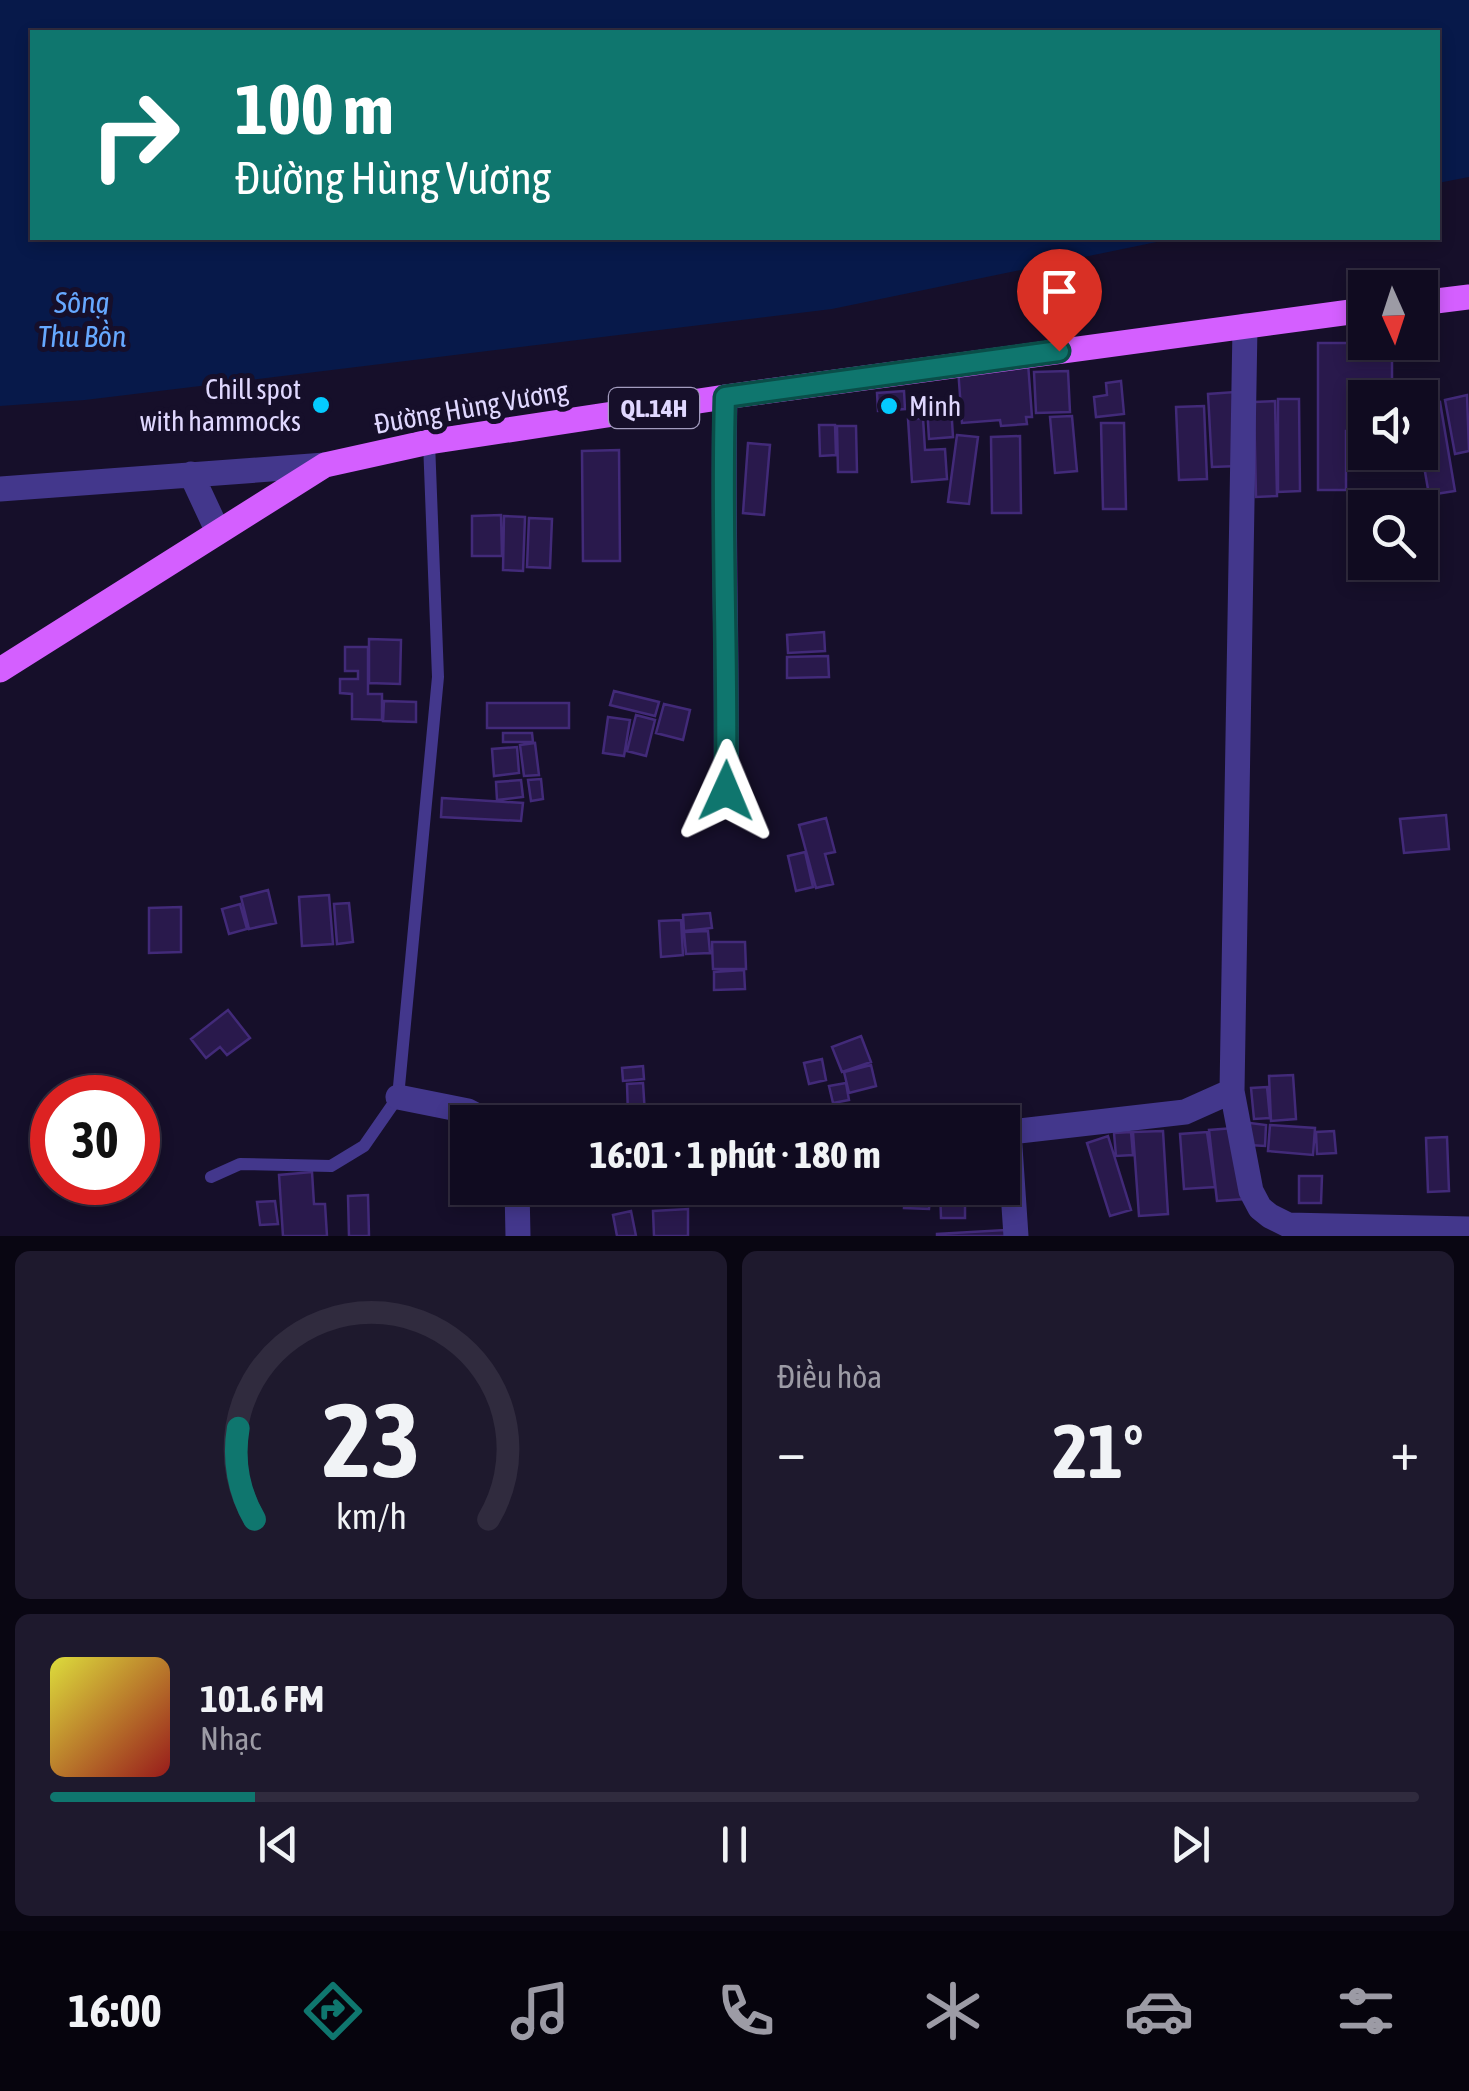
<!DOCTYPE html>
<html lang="vi">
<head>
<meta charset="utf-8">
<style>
	:root { --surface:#100b20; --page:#1e192d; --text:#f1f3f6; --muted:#9c9ba5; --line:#302b3e; --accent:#0f766e }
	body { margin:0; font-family:"Asap Condensed",sans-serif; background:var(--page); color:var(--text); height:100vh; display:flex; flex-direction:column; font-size:38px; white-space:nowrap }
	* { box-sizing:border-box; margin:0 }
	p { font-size:32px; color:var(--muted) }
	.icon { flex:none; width:55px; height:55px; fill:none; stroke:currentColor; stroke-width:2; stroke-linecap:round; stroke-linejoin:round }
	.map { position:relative; height:1236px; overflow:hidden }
	.sheet { display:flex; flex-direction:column; gap:15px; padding:15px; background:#090612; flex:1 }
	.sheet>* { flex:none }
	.hud { position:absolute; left:30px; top:30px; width:1410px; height:210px; border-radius:0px; box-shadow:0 5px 15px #0003,0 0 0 2px var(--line); background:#0f766e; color:#fff; overflow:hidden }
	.needle { width:65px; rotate:177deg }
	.controls { position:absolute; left:1348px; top:270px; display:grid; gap:20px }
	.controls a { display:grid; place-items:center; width:90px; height:90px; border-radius:0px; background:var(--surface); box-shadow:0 5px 15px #0003,0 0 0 2px var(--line); font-size:50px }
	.speed { position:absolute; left:30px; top:1075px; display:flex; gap:20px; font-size:50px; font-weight:700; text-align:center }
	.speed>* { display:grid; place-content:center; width:130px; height:130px; border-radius:50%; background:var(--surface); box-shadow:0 5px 15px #0003,0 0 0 2px var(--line); line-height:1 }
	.speed .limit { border:15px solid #d22; background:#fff; color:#111 }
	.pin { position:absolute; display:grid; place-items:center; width:85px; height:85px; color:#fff; margin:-102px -42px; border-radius:50% 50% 50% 0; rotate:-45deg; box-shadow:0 0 10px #0007 }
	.pin .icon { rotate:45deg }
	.me { position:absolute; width:110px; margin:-55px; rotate:1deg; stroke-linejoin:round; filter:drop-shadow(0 0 8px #0008) }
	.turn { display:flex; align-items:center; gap:35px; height:210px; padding:0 40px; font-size:45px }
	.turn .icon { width:130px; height:130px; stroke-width:2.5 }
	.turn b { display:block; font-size:70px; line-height:85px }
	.big { font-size:75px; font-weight:700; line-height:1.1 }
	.sheet .tile { flex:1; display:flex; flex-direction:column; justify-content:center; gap:15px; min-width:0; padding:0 35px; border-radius:15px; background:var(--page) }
	.sheet .dial { align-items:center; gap:0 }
	.dial svg { height:260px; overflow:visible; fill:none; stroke:var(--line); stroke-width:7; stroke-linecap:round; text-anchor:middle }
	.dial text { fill:var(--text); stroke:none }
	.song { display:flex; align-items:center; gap:30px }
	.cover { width:120px; height:120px; border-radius:15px; background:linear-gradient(135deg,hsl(60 70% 55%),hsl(0 70% 35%)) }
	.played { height:10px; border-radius:5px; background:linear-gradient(90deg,var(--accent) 15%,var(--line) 15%) }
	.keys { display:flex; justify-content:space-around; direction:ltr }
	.heat { display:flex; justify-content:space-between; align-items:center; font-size:55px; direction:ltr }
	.sheet .tiles { flex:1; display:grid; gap:15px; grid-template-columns:1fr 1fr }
	.tile:last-child { grid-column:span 2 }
	.trip { position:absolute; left:450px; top:1105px; width:570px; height:100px; border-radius:0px; background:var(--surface); box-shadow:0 5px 15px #0003,0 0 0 2px var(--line); font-weight:700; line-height:100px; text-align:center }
	.tabs { display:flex; height:160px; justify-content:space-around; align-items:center; background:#06040d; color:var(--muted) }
	.tabs .icon { width:70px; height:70px }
	.tabs .on { color:var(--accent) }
	.tabs b { font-size:45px; color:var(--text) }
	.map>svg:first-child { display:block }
	.water { fill:#07194a }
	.building { fill:#29194c; stroke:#422a79; stroke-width:2.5 }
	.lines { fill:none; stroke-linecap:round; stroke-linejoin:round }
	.service { stroke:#43378c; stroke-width:12 }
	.minor { stroke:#43378c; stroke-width:25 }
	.tertiary { stroke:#43378c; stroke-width:25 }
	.primary { stroke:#d45fff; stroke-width:25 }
	.route-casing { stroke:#0a4d48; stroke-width:25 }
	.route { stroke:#0f766e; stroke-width:18 }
	.poi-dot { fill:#04cbff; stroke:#160f2a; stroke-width:4 }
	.labels { text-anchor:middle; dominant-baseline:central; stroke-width:10; stroke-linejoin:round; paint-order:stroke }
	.shield { fill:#160f2a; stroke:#a39cbf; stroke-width:2.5 }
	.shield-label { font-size:25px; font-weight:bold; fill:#e0d8ff }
	.poi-label { font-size:28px; fill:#e0d8ff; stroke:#160f2a; text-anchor:end }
	.street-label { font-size:28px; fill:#e0d8ff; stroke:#160f2a }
	.water-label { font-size:30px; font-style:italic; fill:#66a8ff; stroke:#160f2a }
</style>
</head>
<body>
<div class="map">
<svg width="1469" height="1236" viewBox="0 0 1469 1236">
	<rect width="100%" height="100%" fill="#160f2a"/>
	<path class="water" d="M0 0H1469V177L1438 183V32H32V238H1176L832 309 85 400 0 406Z"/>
	<path class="building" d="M1318 343H1392V398H1365V431H1346V490H1318Z
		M1028 363 1032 417H1026L1027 424 1001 426 1000 420 962 423 958 368Z
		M1068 371 1070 412 1036 413 1034 372Z
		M1121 381 1124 414 1096 417 1094 397 1107 395 1106 383Z
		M904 391 905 409 878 411 877 393Z
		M1235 392 1238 466 1212 467 1208 394Z
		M1467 395 1469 451 1455 454 1445 400Z
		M1278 399H1299L1300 491 1278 492Z
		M1275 401 1277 496 1256 497 1254 402Z
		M1440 402 1455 491 1429 495 1420 443V405Z
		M951 405 953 437 929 439 927 406Z
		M1204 406 1207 479 1179 480 1176 407Z
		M1072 416 1077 471 1055 473 1050 417Z
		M923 418 925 450 945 449 947 479 912 482 908 419Z
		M1101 423H1124L1126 509H1103Z
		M819 425H835L836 455 820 456Z
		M837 426H856L857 472H838Z
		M957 435 978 437 969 504 948 502Z
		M1020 436 1021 513H992L991 437Z
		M748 443 770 445 764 515 743 513Z
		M619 450 620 561H583L582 451Z
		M1366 452H1392V470H1366Z
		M501 515 502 556H472V516Z
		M504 516 525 517 523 571 503 570Z
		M529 518 552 519 550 568 527 567Z
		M824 632 825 651 788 653 787 635Z
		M369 639 401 640 400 684 369 683Z
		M345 647H368V694H382V720L352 719V694L340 693V679H358V671H345Z
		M828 656 829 677 787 678V657Z
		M614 691 659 702 655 716 610 705Z
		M384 701 416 702V722L383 721Z
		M487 703H569V728H487Z
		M664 704 690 710 683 740 656 733Z
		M636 715 655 720 646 756 627 751Z
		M608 717 630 720 624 756 603 753Z
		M503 733H532L533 742H503Z
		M535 743 539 775 524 776 520 745Z
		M517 747 519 773 494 776 492 749Z
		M541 779 543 799 531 801 528 780Z
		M521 780 523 797 497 800 496 782Z
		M442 798 523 803 521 821 441 817Z
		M1446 815 1449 849 1404 853 1400 819Z
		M826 818 835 852 825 854 833 884 816 888 799 825Z
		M805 852 813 887 796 891 788 856Z
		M268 890 276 923 249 929 241 897Z
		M329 895 333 944 302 946 299 897Z
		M349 903 353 942 337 944 334 904Z
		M240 904 247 929 229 934 222 909Z
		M181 907V952L149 953V908Z
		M710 913 712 928 684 931 683 915Z
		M681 920 683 955 661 957 659 921Z
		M708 931 710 953 686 954 684 932Z
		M712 942H745L746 969H713Z
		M744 970 745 989 714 990V972Z
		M228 1010 250 1038 227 1055 220 1047 206 1058 191 1039Z
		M861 1036 871 1062 842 1072 832 1047Z
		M822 1059 826 1080 809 1084 804 1063Z
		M871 1065 876 1086 849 1093 844 1072Z
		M643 1066 644 1079 623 1081 622 1068Z
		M1293 1075 1296 1119 1271 1121 1269 1076Z
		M643 1083 645 1114H628L627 1084Z
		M846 1083 849 1100 833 1103 829 1086Z
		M1267 1087 1270 1118 1254 1119 1251 1088Z
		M1250 1123 1266 1125 1265 1146 1249 1145Z
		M1270 1125 1315 1128 1313 1155 1268 1151Z
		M1234 1128 1245 1199 1217 1201 1209 1130Z
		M1163 1131 1168 1214 1139 1216 1133 1132Z
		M1334 1131 1336 1153 1317 1154 1316 1132Z
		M1131 1132 1133 1155 1116 1156 1114 1133Z
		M1207 1132 1215 1187 1184 1189 1180 1134Z
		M1108 1136 1131 1210 1110 1216 1087 1143Z
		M1447 1137 1449 1191 1428 1192 1426 1138Z
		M312 1172 314 1204H325L327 1236H283L279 1175Z
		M1299 1176H1322L1321 1203H1299Z
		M905 1188H931L929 1209 904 1208Z
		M940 1188H965V1218H941Z
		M368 1195 369 1236H349L348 1196Z
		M275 1201 278 1224 260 1225 257 1202Z
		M688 1209V1236H654L653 1211Z
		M631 1211 636 1236H617L613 1215Z
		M1005 1230V1236H937V1234Z"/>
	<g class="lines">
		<path class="service" d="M211 1177 240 1164 331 1166 364 1146 398 1097 438 677 429 442"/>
		<path class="minor" d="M1245 326 1232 1091 1251 1191 1260 1208 1270 1216 1288 1225 1469 1229
			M725 397C722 529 728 659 726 791
			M398 1097 468 1111 489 1122
			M1009 1132 1016 1236
			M1002 1133 1185 1112 1232 1091
			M517 1188 518 1236"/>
		<path class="tertiary" d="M191 474 218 532
			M0 489 325 465"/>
		<path class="primary" d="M1420 303 1469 297
			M0 670 325 465 429 442 725 397 1365 310"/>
	</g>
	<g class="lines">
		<g class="route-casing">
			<path id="route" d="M726 791C728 659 721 528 725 397L1059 351"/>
		</g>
		<use href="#route" class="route"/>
	</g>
	<g class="poi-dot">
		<circle cx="321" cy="405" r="10"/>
		<circle cx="889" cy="406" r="10"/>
	</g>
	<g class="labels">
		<rect class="shield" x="609" y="388" width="90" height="40" rx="8"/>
		<g class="shield-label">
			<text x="654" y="408">QL.14H</text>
		</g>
		<g class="poi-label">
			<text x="301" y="389">Chill spot<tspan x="301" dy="32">with hammocks</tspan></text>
			<text x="909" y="406" text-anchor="start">Minh</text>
		</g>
		<g class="street-label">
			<text transform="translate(471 407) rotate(-10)">Đường Hùng Vương</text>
		</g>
		<g class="water-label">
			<text x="82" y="302">Sông<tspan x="82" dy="34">Thu Bồn</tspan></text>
		</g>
	</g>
</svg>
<div class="controls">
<a><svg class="needle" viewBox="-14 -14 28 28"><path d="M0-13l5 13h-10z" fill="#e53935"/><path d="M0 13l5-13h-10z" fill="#9c9ba5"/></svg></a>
<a><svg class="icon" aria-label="sound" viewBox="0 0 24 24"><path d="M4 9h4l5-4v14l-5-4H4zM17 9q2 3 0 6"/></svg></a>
<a><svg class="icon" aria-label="search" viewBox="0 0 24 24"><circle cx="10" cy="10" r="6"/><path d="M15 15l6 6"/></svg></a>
</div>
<div class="speed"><div class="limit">30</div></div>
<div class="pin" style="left:1059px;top:351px;background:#d93025"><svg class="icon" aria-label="arrive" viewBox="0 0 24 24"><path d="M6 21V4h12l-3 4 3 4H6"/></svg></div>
<svg class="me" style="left:726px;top:791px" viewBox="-20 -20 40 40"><path d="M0-17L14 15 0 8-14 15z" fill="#0f766e" stroke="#fff" stroke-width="4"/></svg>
<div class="trip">16:01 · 1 phút · 180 m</div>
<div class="hud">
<div class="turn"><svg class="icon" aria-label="right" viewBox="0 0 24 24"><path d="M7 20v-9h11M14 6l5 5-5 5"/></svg><div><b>100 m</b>Đường Hùng Vương</div></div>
</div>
</div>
<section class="sheet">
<div class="tiles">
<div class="tile dial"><svg viewBox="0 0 100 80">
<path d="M14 69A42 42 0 1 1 86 69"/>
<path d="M14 69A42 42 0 0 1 9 41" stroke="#0f766e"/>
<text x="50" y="56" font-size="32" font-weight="700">23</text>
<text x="50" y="72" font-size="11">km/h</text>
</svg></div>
<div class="tile"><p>Điều hòa</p>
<div class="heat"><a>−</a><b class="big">21°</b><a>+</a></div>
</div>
<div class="tile">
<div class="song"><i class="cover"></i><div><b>101.6 FM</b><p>Nhạc</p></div></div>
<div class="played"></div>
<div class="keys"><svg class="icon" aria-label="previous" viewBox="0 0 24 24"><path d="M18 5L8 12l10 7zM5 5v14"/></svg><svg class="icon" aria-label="pause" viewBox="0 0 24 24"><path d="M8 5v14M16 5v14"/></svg><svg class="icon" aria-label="next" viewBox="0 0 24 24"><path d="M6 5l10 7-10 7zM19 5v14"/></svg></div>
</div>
</div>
</section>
<nav class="tabs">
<b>16:00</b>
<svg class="icon on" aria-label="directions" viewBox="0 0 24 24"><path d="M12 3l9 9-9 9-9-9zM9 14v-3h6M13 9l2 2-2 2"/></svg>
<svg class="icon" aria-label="music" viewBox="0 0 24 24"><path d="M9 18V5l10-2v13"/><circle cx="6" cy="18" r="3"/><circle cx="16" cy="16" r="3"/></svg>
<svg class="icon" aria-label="phone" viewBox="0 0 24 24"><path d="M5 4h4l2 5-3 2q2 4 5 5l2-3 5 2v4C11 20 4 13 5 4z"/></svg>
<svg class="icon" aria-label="climate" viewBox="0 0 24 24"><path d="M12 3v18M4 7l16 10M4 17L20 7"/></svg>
<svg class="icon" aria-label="car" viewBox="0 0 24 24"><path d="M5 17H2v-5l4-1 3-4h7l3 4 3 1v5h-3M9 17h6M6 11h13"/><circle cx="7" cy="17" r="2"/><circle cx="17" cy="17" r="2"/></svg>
<svg class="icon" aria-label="filters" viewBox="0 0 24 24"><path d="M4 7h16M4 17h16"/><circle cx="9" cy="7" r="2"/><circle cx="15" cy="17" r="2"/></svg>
</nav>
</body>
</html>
